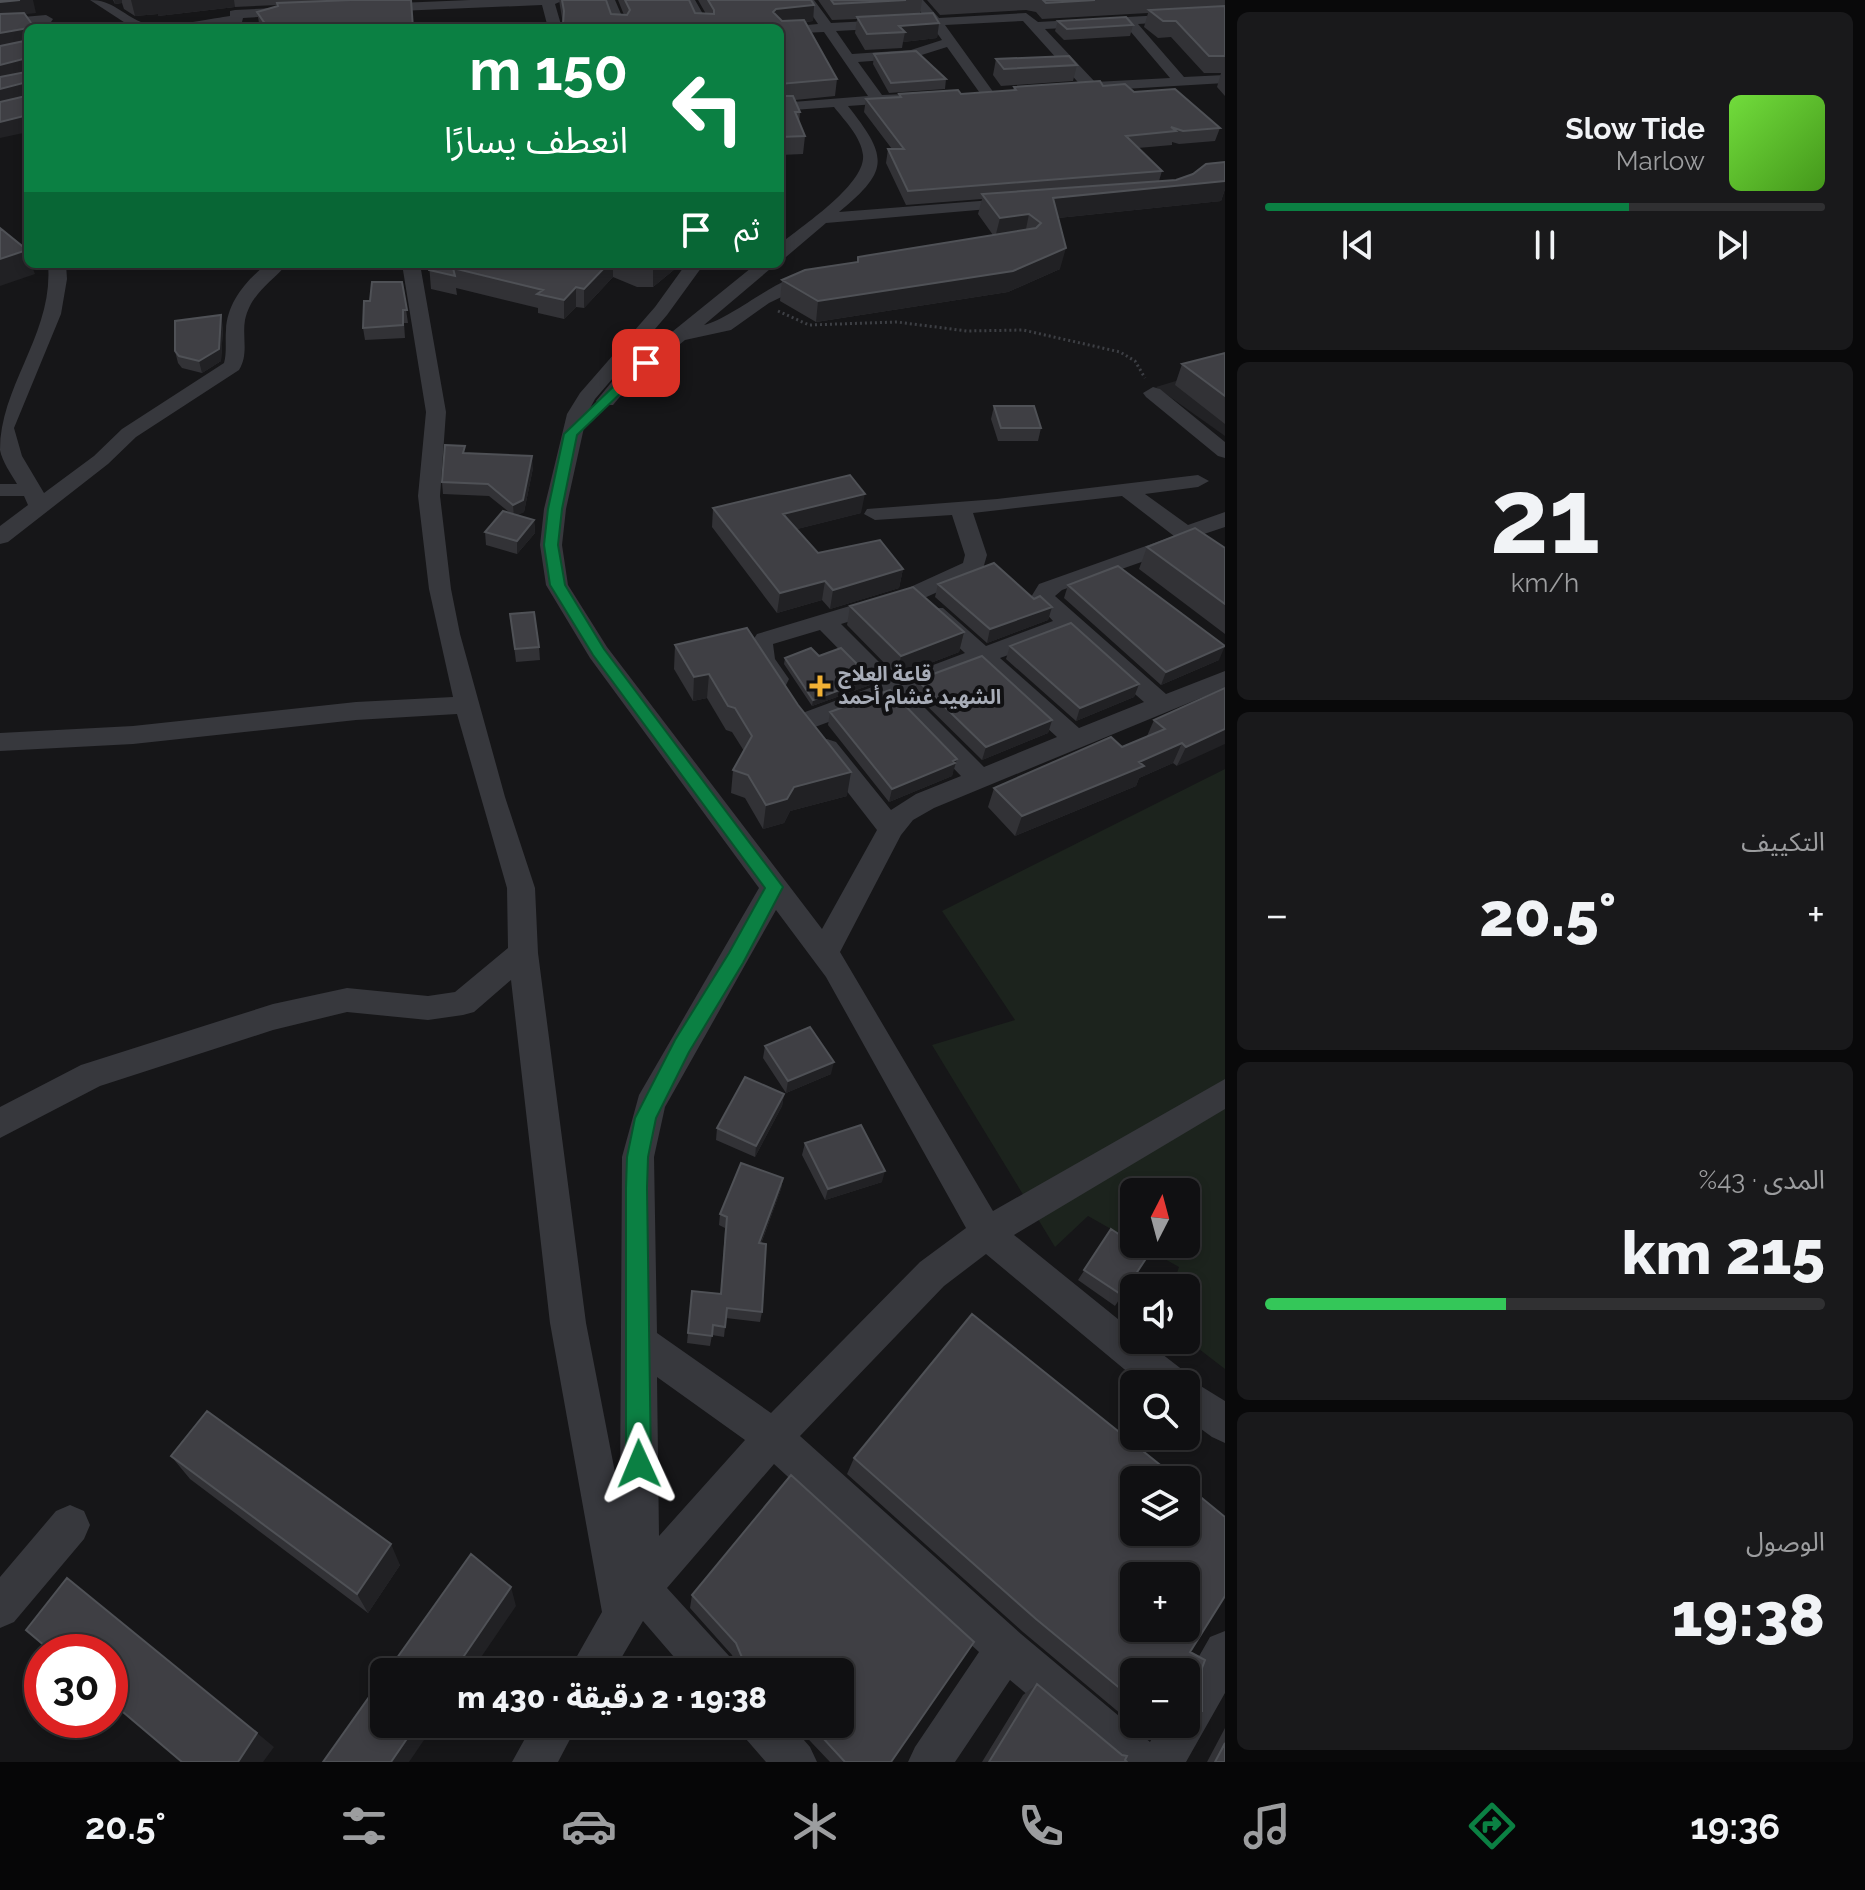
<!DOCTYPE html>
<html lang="ar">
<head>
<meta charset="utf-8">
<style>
	:root { --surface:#101012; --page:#19191b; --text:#f1f3f6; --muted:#9c9d9f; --line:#303032; --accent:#0b8043 }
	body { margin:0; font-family:Raleway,"Noto Sans Arabic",sans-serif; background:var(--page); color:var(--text); direction:rtl; height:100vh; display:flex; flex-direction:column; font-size:30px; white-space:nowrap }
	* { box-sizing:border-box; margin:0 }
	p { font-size:26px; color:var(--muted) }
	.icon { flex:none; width:44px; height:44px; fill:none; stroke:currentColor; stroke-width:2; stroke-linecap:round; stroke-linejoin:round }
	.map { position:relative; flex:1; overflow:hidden; direction:ltr }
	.details { display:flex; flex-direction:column; gap:12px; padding:12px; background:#09090a; width:640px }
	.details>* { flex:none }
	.banner { position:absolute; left:24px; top:24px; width:760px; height:244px; border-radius:12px; box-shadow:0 4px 12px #0003,0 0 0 2px var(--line); direction:rtl; background:#0b8043; color:#fff; overflow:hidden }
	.needle { width:52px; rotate:6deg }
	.controls { position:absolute; left:1120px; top:1178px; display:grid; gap:16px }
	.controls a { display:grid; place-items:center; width:80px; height:80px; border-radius:12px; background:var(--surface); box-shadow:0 4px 12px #0003,0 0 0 2px var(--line); font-size:40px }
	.speed { position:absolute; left:24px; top:1634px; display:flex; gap:16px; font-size:40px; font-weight:700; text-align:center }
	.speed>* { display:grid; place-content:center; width:104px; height:104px; border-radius:50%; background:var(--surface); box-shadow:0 4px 12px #0003,0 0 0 2px var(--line); line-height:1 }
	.speed .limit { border:12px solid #d22; background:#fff; color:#111 }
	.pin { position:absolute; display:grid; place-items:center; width:68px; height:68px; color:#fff; margin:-34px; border-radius:16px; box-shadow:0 4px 12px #0006 }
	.me { position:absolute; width:88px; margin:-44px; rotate:359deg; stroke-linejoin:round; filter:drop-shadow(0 0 6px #0008) }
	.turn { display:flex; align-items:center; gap:28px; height:168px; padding:0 24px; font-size:36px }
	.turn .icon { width:104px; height:104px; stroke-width:2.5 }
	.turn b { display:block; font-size:56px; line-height:68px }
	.then { display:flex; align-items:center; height:76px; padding:0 24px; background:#0003; gap:16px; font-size:30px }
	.big { font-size:60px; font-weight:800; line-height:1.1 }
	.details .widget { flex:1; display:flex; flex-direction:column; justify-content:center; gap:12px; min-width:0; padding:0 28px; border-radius:12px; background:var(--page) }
	.details .dial { align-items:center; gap:0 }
	.dial b { font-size:104px; line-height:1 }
	.song { display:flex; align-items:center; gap:24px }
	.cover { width:96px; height:96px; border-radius:12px; background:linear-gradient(135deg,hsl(100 70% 55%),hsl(100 70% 35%)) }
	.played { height:8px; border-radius:4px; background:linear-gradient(90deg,var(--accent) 65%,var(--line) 65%) }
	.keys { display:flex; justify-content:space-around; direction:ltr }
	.heat { display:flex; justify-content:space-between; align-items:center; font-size:44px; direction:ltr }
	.charge { height:12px; border-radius:6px; background:linear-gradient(90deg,#34c759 43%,var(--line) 0) }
	.trip { position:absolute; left:370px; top:1658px; width:484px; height:80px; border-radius:12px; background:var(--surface); box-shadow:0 4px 12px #0003,0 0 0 2px var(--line); font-weight:800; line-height:80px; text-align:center; direction:rtl }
	.dock { display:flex; height:128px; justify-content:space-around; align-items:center; background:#060607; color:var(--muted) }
	.dock .icon { width:56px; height:56px }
	.dock .selected { color:var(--accent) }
	.dock b { font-size:36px; color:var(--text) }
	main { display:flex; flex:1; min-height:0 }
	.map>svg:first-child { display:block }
	.built { fill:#222225 }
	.green { fill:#1c231d }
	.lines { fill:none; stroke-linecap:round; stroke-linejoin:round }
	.path { stroke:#3d3f44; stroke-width:3; stroke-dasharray:2 3; stroke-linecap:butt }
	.minor { fill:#37383d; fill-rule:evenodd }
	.wall { fill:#323236 }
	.shaded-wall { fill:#212124 }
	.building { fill:#3f3f44; stroke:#4f5156; stroke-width:2; fill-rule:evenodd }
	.route { fill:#0b8043; stroke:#07532c; stroke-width:2 }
	.poi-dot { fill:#f2b134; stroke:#111113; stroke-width:3 }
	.labels { text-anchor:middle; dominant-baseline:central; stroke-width:8; stroke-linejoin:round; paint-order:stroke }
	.poi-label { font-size:20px; font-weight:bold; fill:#a8adb8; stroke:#111113; text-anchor:start }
</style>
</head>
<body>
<main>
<section class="details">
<div class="widget">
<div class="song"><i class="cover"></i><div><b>Slow Tide</b><p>Marlow</p></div></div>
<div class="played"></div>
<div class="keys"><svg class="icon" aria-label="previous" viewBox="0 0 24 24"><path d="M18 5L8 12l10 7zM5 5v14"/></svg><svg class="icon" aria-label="pause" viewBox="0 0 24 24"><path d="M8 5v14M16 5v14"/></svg><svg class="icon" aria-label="next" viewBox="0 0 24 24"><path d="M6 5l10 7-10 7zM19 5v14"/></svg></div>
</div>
<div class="widget dial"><b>21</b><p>km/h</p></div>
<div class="widget"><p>التكييف</p>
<div class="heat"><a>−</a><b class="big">20.5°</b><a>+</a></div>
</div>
<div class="widget"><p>المدى · 43%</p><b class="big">215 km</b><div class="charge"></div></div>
<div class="widget"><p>الوصول</p><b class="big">19:38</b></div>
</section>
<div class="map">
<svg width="1225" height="1762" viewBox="0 0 1225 1762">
	<rect width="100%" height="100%" fill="#161618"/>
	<path class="built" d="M1225 366V436L1156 387Z"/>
	<path class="green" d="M1225 769V1369L1186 1339V1288H1172L1179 1267 1138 1244H1186V1192H1134V1242L1088 1216 1055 1247 932 1045 1015 1020 942 911Z"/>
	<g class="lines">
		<path class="path" d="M778 311 809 325 897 322 967 331 1023 330 1120 352 1135 361 1145 378"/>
		<path class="minor" d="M90 0C112 0 122 14 141 22 162 30 207 19 230 16V11L235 10 294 7 300 11 294 15 243 18 242 22 237 23 195 28H133Z
			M470 0H564L555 4 562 28H548L542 5 375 12 369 8 375 4Z
			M603 0H615L627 28H613Z
			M683 0H695L711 28H697Z
			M802 0H814L831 23 926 18 910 0H923L939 18 1026 13 1038 22 1181 14 1188 18 1186 21 1138 24 1184 77 1225 75V83L1090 91 1085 90 1023 21 945 25 994 93 992 96H982L947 47 912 58 858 62 882 95 905 94 912 98 905 102 848 106C888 157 890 170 839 212L1018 198 1026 203 1024 206 826 223 786 257 780 258V244C802 226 866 184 863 155 861 137 845 121 834 107L780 111V103L868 96 824 32 780 34V28H775L818 24ZM1125 25 1170 78 1095 82 1045 29ZM932 26 942 40 911 50 852 54 836 31Z
			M46 15 53 19 51 22 0 27V19Z
			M48 264H66L67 279 61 314 14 428 22 456 44 493 94 456 122 429 224 363C227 352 225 341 226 330 227 303 246 280 267 264H287C271 283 251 293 245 320 242 337 249 354 239 370L136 437 108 464 8 542 0 544V526L28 505 24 496H0V484H17C11 474 2 461 0 450 0 385 54 333 48 264Z
			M402 264H420L446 412 440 496 451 589 460 634 505 797 535 888 538 953 586 1323 620 1498 622 1157 639 1095 759 888 590 658 546 585 540 545 544 509 567 414 580 393 655 307 686 264H704L667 315 595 399 587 414 566 509 562 545 568 585 607 647 822 929 877 830 818 754 814 748 818 742 827 739 836 742 891 810 916 794 961 776 888 700 815 727 806 730 797 727 793 721 797 715 875 686 820 630 773 644 775 659 789 679 786 685 777 687 768 685C755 667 742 655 757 634L906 589 963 563 965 555 952 515 875 520 864 514 867 509 997 499 1198 475 1209 481 1198 487 1145 494 1188 525 1225 512V527L1201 535 1225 552V570L1217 568 1187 546 1062 590 1055 596 1166 694 1225 671V688L934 808 913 820 901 835 840 952 993 1211 1225 1079V1109L1014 1235 1134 1332V1340H1144L1184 1371 1186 1377 1225 1401V1443L1212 1437 1186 1418V1384H1142L986 1254 944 1286 800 1436 1021 1634 1150 1742 1160 1724H1186V1679L1210 1637 1225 1631V1693L1186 1762H1107L1010 1680 955 1762H908L915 1747 979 1652 774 1464 667 1588 730 1657 736 1672H687L643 1621 613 1672H568L602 1612 550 1323 511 980 474 1012 463 1015 428 1020 347 1012 273 1030 100 1086 0 1138V1107L81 1065 273 1004 347 988 428 996 455 992 508 948 507 888 457 714 356 720 133 744 0 751V733L133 726 356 702 453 697 429 589 418 496 426 412ZM1122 496 1174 536 1039 584 1031 597 1053 621 986 646 943 608H927L923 613 927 618 965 653 896 679 841 624 922 599 982 572 987 555 973 513ZM1066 634 1144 702 1079 728 1000 658ZM979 666 1057 737 984 767 909 692ZM776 910 826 977 966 1228 920 1262 771 1413 657 1333 654 1157 665 1107ZM657 1377 745 1440 659 1536Z
			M756 264H776L704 325C735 318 789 266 820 273L823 277 769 303 731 330 685 340 629 386 613 405H599L596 401 615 378Z
			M1153 387 1160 389 1225 442V458L1218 456 1146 397 1143 393Z
			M70 1505 84 1511 90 1525 84 1539 14 1622 0 1628V1577L56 1511Z
			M533 1724H578L558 1762H512Z
			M740 1724H790L810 1747 817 1762H766L746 1739Z"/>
	</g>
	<path class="wall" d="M113 0H411L413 28H260L257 12 278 6V5L235 7 158 16V14L135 16 124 9 122 3 115 4Z
		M559 0H606L611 14 624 15 618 0H689L695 13 706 14 698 0H811L814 5 813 21 806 22 837 79 835 96 795 100 800 112 799 123 805 136 803 154 780 155V28L563 24Z
		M818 0H922L920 14 939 23 937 38 903 42 902 48 865 50 855 33 857 19 832 20Z
		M927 0H1225V96L1217 87 1221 73H1204L1171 37 1158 38 1144 27 1148 13 1042 19 1036 12 1026 10 940 15Z
		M1058 21 1133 25 1130 36 1064 40 1055 31Z
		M874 54 946 79 945 89 889 93 873 64Z
		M996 59 1077 65 1073 81 1001 86 993 75Z
		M1103 86 1134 92 1220 128 1215 141 1179 144 1172 142V145L1138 148 1162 171 1159 181 1176 180 1225 162V189L1221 201 1058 218 1060 269 1008 292 816 322 780 301 782 280 857 262 858 257 993 235 978 214 982 199 906 205 886 163 888 149H892L864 112 866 99 899 97V94H961L1013 90 1014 87Z
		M429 264H681L653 287H637L613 277 584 308 576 307 564 319 538 313V308L456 288 457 295 431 289Z
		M402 282 408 323H404L405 338 365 340 363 328 370 301Z
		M223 327 221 361 202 373 182 368 178 363 175 351Z
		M1225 353V424L1175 385 1182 364Z
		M994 406 1041 428 1038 441H998L991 419Z
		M466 453 533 468 524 512 517 515 534 520 535 533 517 554 486 545 485 532 509 512 489 496 443 494 442 482Z
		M713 508 861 513 797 529 818 553 903 569 899 588 830 609 822 600 777 613 712 527Z
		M1147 547 1225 548V634L1139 569Z
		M938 584 1034 599 1052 607 1048 620 987 643 935 597Z
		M1068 585 1219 660 1161 685 1064 598Z
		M850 606 964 632 959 652 897 676 847 625Z
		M510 614 539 647 540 660 516 662Z
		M675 645 847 796 790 811 784 823 763 829 745 798 731 793 733 770 744 751 732 732 726 730 707 698 693 701 674 669Z
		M1010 646 1139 684 1134 697 1076 721 1006 659Z
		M819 656 871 678 870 685 812 706 784 664 785 658Z
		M917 680 1052 720 1048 733 982 760 914 693Z
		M1225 688 1177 766 1173 763 1139 778 1136 786 1015 836 988 807 994 788 1122 747 1147 736 1154 720Z
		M830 712 953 772 952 776 889 802 828 725Z
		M765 1046 831 1074 786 1093 763 1058Z
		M784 1094 782 1106 755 1157 716 1140 717 1128Z
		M805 1143 882 1182 825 1200 802 1155Z
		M783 1178 781 1189 761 1244 762 1312 760 1322 726 1318 724 1337 712 1335 710 1346 687 1343 692 1291 721 1294 725 1228 719 1225 720 1214Z
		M1111 1229 1149 1254 1115 1306 1078 1280Z
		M171 1456 400 1565 368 1613 190 1479Z
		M854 1458 1190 1652 1202 1668V1711L1186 1719V1672H1134V1724H1136L1134 1725 1023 1632 847 1474Z
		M791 1475 974 1642 891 1762H830L794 1724H840V1672H739L732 1655 690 1608 692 1595Z
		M1037 1684 1125 1760 1127 1762H982L1023 1695Z
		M1145 1724H1163L1154 1729Z
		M1225 1728V1762H1207Z"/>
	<path class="shaded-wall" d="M20 0H33L36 13 0 17V2Z
		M114 0H122V3L115 4Z
		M131 0H234L235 7 158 16V14L135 16Z
		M814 5 813 21 775 25 773 12 776 9Z
		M939 23 937 38 903 42 905 32 899 26Z
		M28 28V43L0 49V33Z
		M23 59 27 74 0 81V65Z
		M23 83 27 98 0 105V89Z
		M28 115V132L0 138V122Z
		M1225 181V189L1221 201 1048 219 1053 198Z
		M1029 214 1025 234 995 238 1000 218Z
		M1066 248 1060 269 1008 292 816 322 818 301Z
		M27 250 28 264H31L35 274 0 286V259Z
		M608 264H613V277L584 308V289Z
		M658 264H681L653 287V268Z
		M576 287V307L564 319V300Z
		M221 315 223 327 221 361 202 373 199 361Z
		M532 456 533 468 524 512 514 517 513 505Z
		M865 494 861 513 781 533 783 514Z
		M534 520 535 533 517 554V541Z
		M903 569 899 588 830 609 833 590Z
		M825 581 822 600 777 613 780 593Z
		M1052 607 1048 620 987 643 990 629Z
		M964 632 959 652 897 676 901 656Z
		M1225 646 1219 660 1161 685 1166 672Z
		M709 674 707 698 693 701 694 677Z
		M871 678 870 685 812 706 813 700Z
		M1139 684 1134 697 1076 721 1080 708Z
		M1052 720 1048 733 982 760 986 747Z
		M1225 729V744L1177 766 1186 747Z
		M1182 743 1173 763 1139 778 1136 786 1015 836 1022 816Z
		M957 759 952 776 889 802 892 789Z
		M851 772 847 796 790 811 784 823 763 829 766 805 794 787Z
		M834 1062 831 1074 786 1093 788 1081Z
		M784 1094 782 1106 755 1157 756 1146Z
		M885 1171 882 1182 825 1200 828 1189Z
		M783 1178 781 1189 757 1254 759 1243Z
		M391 1544 400 1565 368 1613 357 1594Z
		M511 1587 516 1606 471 1672H453Z
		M91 1597 274 1747 263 1762H238Z
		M417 1724H435L409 1762H391Z"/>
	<path class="building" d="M0 0H20L0 2Z
		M351 0H411L413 28H268L257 12 278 6 277 3Z
		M562 0H606L611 14 627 15 630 10 625 0H689L695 13 714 14V10L708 0H811L814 5 776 9 773 12 782 21 804 20 837 79 780 84V28H508L534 24H563L564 11Z
		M831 0H906L834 4Z
		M1043 0H1095L1046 3Z
		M1225 6V56H1209L1176 21H1163L1149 10Z
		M24 13 34 27 0 33V14Z
		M933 13 939 23 899 26 905 32 867 34 857 17Z
		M1126 17 1133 25 1067 29 1058 21Z
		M27 36 28 37V115L0 122V102L26 96V86L23 83 0 89V77L26 72 27 62 23 59 0 65V46L24 41Z
		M916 51 946 79 891 83 874 54Z
		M1069 56 1077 65 1004 69 996 59Z
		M1100 81 1103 86 1125 84 1134 92 1175 89 1220 128 1183 131 1171 127 1176 131 1126 136 1162 171 908 191 888 149H904L866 99 901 97 899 94 958 90 961 94 1016 90 1014 87Z
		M780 96H793L800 112H795L805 136 780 137Z
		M1225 162V181L1053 198 1066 248 1013 271 818 301 782 280 805 270 858 262V257L1036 228 1041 223 1029 214 1000 218 982 194 1176 180 1193 174 1206 164Z
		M0 228 27 250 0 259Z
		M429 264H608L584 289 576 287 564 300 537 294 543 290 453 268 455 276 429 270Z
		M627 264H658L653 268H638Z
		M372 282H402L407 310H403V325L363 328 364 301H370Z
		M221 315 219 349 199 361 179 356 175 351V321Z
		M1225 353V396L1182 364Z
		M994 406H1034L1041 428H1001Z
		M445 445 465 446 463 453 532 456 523 500 513 505 488 484 442 482Z
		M850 475 865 494 783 514 818 553 880 540 903 569 833 590 825 581 780 593 713 508Z
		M503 511 534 520 517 541 485 532Z
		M1195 528 1225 548V604L1147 547Z
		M994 563 1034 599 1040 596 1052 607 990 629 938 584Z
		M1118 566 1225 646 1166 672 1068 585Z
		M913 587 964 632 901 656 850 606Z
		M534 612 539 647 515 649 510 614Z
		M1071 623 1139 684 1080 708 1010 646Z
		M747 628 798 705 851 772 794 787 787 799 766 805 748 775 733 770 752 736 735 708 728 706 709 674 694 677 675 645Z
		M811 648 819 656 841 648 871 678 813 700 785 658Z
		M982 656 1052 720 986 747 917 680Z
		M1225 688V729L1186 747 1182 743 1139 762 1144 766 1022 816 994 788 1111 737 1122 747 1165 729 1154 720Z
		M890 690 957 759 953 761 955 763 892 789 830 712Z
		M810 1027 834 1062 788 1081 765 1046Z
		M745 1077 784 1094 756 1146 717 1128Z
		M861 1125 885 1171 828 1189 805 1143Z
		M741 1163 783 1178 759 1243 766 1244 762 1312 727 1308 725 1327 713 1325 712 1336 688 1333 692 1291 721 1294 727 1217 720 1214Z
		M1111 1229 1149 1254 1122 1295 1084 1270Z
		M972 1314 1179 1480H1134V1532H1186V1485L1225 1517V1596L1190 1652 1205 1660 1202 1668V1711H1186V1672H1134V1700L1036 1619 854 1458ZM1134 1576H1186V1628H1134Z
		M207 1411 391 1544 357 1594 171 1456Z
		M791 1475 974 1642 891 1762H845L810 1724H840V1672H754L743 1660 736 1643 692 1595Z
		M471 1554 511 1587 453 1672H387Z
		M67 1578 257 1733 238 1762H182L110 1701V1652H52L26 1630Z
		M384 1676V1724H417L391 1762H323Z
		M1037 1684 1122 1755 1127 1756 1125 1760 1127 1762H989Z
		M1225 1743V1762H1215Z"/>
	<path class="route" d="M641 360 652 363 577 435 562 509 558 545 565 585 604 649 783 887 743 963 689 1052 656 1118 648 1157 647 1188 651 1464 647 1473 639 1477 630 1473 626 1464V1188L627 1157 635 1118 675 1040 729 953 765 888 593 655 550 585 544 545 548 509 564 434Z"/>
	<path class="poi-dot" d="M816 674h8v8h8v8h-8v8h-8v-8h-8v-8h8z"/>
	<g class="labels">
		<g class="poi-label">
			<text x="838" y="674">قاعة العلاج<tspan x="838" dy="23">الشهيد غشام أحمد</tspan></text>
		</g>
	</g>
</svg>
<div class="controls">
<a><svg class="needle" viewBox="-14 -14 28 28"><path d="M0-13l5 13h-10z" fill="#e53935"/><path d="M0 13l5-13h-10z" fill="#9c9d9f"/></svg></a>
<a><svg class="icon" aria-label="sound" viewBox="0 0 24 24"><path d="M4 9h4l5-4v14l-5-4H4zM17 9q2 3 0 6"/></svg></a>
<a><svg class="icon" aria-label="search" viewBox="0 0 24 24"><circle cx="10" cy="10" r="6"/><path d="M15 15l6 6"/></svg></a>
<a><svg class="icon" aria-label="layers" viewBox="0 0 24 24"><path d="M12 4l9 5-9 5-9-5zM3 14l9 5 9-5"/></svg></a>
<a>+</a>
<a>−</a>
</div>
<div class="speed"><div class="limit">30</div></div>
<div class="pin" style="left:646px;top:363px;background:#d93025"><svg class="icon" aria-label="arrive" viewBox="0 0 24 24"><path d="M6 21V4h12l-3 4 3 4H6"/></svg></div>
<svg class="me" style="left:639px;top:1464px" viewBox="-20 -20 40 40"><path d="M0-17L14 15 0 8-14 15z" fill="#0b8043" stroke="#fff" stroke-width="4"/></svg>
<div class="trip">19:38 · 2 دقيقة · 430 m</div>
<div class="banner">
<div class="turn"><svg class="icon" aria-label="left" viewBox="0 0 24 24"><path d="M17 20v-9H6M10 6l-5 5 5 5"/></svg><div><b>150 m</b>انعطف يسارًا</div></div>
<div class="then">ثم<svg class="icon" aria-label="arrive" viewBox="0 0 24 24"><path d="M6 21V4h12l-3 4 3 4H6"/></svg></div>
</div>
</div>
</main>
<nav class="dock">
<b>19:36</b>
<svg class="icon selected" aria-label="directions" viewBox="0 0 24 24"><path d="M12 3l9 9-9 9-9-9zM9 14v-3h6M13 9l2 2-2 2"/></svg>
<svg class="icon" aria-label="music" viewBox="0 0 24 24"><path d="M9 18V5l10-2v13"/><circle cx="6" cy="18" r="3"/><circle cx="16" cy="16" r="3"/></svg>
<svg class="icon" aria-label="phone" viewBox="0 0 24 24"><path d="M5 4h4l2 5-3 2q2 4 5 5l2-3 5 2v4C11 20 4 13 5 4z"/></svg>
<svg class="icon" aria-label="climate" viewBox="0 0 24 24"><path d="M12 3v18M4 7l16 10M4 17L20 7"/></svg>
<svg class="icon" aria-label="car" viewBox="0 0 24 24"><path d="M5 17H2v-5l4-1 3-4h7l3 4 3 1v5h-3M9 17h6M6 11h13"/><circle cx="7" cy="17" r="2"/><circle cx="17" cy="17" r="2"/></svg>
<svg class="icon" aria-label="filters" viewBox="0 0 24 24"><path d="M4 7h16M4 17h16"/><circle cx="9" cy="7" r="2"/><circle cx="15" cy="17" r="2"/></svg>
<b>20.5°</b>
</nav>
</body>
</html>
